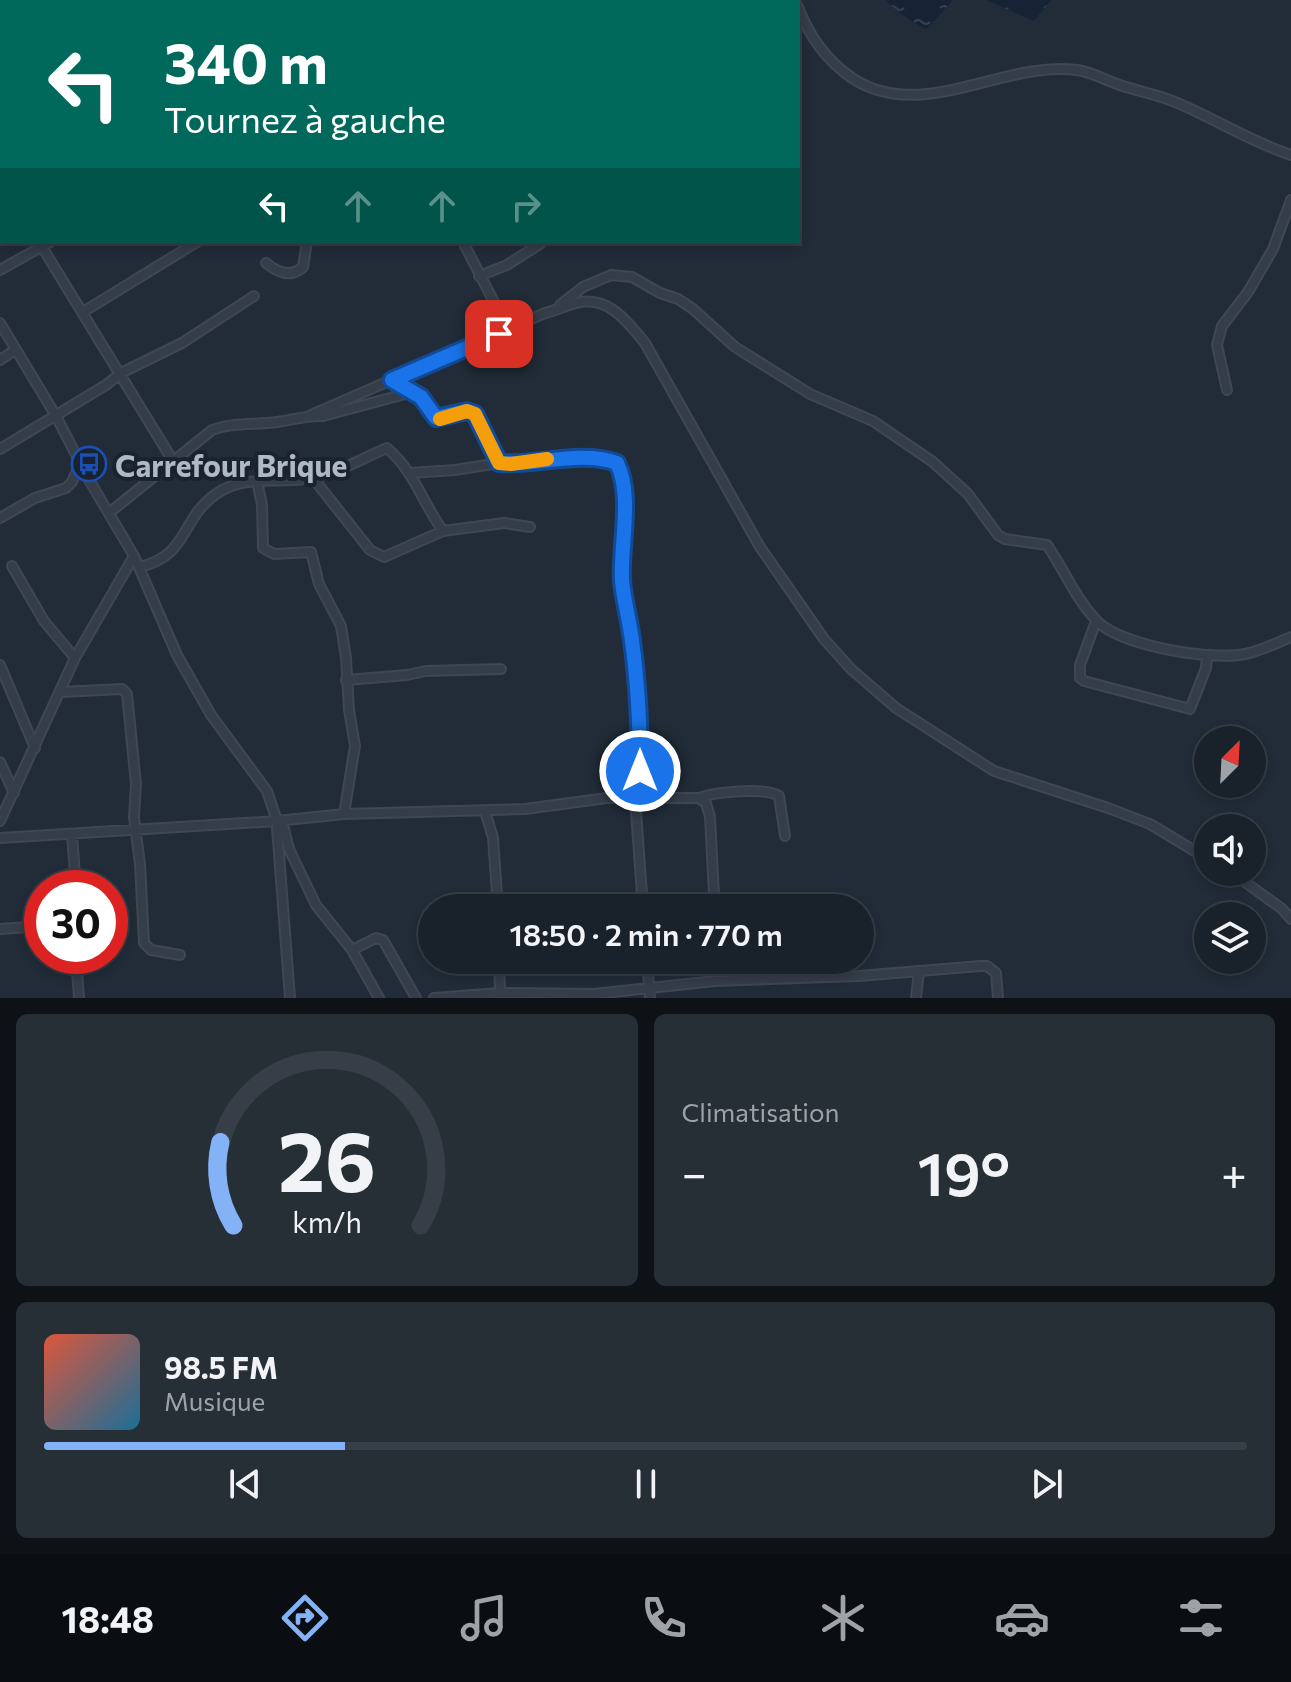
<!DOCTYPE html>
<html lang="fr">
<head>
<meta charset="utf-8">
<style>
	:root { --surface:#19212a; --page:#262e36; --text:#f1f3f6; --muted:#9fa3a8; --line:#373e47; --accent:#83b3f6 }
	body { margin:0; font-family:Commissioner,sans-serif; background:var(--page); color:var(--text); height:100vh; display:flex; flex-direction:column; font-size:30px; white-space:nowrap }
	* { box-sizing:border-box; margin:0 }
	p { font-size:26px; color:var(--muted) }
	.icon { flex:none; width:44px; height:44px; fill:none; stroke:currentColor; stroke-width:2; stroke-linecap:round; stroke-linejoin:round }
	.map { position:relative; height:998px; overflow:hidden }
	.panel { display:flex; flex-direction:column; gap:16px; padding:16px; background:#0e1217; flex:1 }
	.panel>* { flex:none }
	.hud { position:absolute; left:0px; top:0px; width:800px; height:244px; box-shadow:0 4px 12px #0003,0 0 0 2px var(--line); background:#00695c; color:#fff; overflow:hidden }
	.needle { width:52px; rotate:24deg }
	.tools { position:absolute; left:1194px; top:726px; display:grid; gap:16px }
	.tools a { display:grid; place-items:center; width:72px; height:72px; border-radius:50%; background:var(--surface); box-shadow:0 4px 12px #0003,0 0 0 2px var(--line); font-size:40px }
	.speed { position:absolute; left:24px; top:870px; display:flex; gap:16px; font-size:40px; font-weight:700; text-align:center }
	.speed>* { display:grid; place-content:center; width:104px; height:104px; border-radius:50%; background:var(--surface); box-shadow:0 4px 12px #0003,0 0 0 2px var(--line); line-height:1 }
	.speed .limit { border:12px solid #d22; background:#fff; color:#111 }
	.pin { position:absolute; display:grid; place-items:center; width:68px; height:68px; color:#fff; margin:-34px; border-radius:16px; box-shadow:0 4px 12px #0006 }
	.me { position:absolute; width:88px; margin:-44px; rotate:0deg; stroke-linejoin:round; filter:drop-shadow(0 0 6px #0008) }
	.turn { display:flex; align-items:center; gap:28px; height:168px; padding:0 32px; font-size:36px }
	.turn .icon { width:104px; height:104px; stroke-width:2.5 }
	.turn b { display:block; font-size:56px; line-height:68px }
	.lanes { display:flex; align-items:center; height:76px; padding:0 32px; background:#0003; justify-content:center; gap:40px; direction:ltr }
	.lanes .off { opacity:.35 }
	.big { font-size:60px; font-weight:600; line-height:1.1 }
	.panel .tile { flex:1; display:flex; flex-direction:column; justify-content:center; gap:12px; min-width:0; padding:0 28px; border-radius:12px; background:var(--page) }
	.panel .dial { align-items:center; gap:0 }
	.dial svg { height:208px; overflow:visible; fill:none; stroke:var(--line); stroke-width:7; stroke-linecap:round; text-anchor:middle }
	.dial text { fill:var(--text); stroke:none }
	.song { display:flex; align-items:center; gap:24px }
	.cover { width:96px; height:96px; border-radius:12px; background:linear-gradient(135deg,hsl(10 70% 55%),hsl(200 70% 35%)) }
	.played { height:8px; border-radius:4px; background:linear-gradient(90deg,var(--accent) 25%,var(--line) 25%) }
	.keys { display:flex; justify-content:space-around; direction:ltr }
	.heat { display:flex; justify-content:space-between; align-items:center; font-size:44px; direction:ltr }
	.panel .tiles { flex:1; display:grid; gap:16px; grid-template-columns:1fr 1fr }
	.tile:last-child { grid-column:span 2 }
	.trip { position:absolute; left:418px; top:894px; width:456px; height:80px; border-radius:40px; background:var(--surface); box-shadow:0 4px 12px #0003,0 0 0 2px var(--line); font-weight:600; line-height:80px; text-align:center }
	.tabs { display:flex; height:128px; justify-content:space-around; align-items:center; background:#0a0d11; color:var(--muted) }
	.tabs .icon { width:56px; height:56px }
	.tabs .current { color:var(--accent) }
	.tabs b { font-size:36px; color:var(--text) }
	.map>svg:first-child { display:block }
	.water { fill:url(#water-ripples) }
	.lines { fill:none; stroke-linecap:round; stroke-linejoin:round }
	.minor-casing { stroke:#3e4752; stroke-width:12 }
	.minor { stroke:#353d49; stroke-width:8 }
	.route-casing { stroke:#114b97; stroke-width:20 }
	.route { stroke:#1a73e8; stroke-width:14 }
	.slow { stroke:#f59e0b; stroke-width:14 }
	.labels { text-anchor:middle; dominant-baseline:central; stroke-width:8; stroke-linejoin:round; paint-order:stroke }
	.poi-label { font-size:30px; font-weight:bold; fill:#afb8c5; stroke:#1a232d; text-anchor:start }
</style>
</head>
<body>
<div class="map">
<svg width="1291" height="998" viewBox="0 0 1291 998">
	<defs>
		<pattern id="water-ripples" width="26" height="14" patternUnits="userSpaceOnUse" patternTransform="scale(2)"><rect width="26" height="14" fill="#152335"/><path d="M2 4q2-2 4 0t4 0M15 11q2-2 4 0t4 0" fill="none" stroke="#344151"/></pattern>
	</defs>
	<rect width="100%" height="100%" fill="#212c38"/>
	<path class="water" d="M886 0H953L927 29C915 25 895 10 886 0Z
		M986 0H1051L1034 21Z"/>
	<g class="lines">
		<g class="minor-casing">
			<path id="minor" d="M94 0 95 2
				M342 0 343 2
				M40 2 45 0
				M798 7C810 37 825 59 852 78 922 124 1003 60 1077 70 1092 72 1103 79 1117 84 1136 91 1156 94 1175 102 1214 118 1251 142 1291 155
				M0 18 2 17
				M0 53 2 52
				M0 109H2
				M0 174 2 178
				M39 242 173 461
				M463 242 508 329
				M266 263C278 273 291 278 303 267L307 242
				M0 270 50 242
				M479 276 507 265 540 244
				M560 305 583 287 611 275 632 277 660 293 678 299 693 309 735 347 810 394 873 421 933 462 968 494 998 535 1005 539 1047 545C1064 569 1076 600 1098 622 1123 646 1211 661 1245 654 1261 651 1276 643 1291 637
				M83 312 197 242
				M0 323 56 416 89 480 134 556 177 655 211 715 267 791 277 821
				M0 360 15 350
				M392 380 421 397 436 418 467 411 475 414 499 463 511 464 554 459 612 461 620 469 623 491 624 547 622 581 634 654 640 732V771L635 798 643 908
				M1227 390 1217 345 1222 326 1248 292 1273 249 1291 200
				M311 415 545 313C555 311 565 306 576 303 608 295 627 321 645 343L760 547 824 639 851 669 896 708 994 771 1108 808 1150 824 1208 859
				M0 449 106 385 121 373 182 343 254 296
				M410 473 455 470 499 463
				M313 478 370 550 384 557 443 531 504 523 530 527
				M257 481 262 505 263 548 274 554 311 552 319 584 341 626 346 658 349 710 355 746 344 814
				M109 513 212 430C233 422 255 425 277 422 293 420 307 415 323 416L413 392
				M0 518 35 498 66 488 72 482 80 463
				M12 566 44 621 75 658
				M139 567C189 556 180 519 216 494 245 473 280 485 312 478 338 473 363 458 387 448 415 472 422 502 443 531
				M1096 621 1080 665V678L1084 681 1190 709 1206 668 1207 655
				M0 665 35 748
				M346 680 407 675 426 671 501 669
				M61 692 122 689 127 694 136 784 134 817 140 864 144 943 151 950 180 955
				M0 762 14 793
				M699 798 706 803 710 817 714 895 717 903 727 908
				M485 811 493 838 498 908
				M0 821 75 658 134 556
				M282 821 289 849 316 905 352 950 379 998
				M283 827 279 826 277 828 290 998
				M72 834 76 888
				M0 838 277 821 344 814 525 809 607 798H699C714 792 766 787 779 796L785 836
				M1231 872 1281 908 1291 919
				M764 908 779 905
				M0 929 42 926
				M352 950 376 938 383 940 416 998
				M76 956 79 998
				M499 960 500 993
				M647 960 650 998
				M434 998 500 993 594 994 715 981 859 976 980 966H987L996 973 998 998
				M916 998 919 971"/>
		</g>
		<use href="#minor" class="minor"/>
	</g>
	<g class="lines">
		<g class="route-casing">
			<path id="route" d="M499 334 392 380 421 397 436 418 467 411 475 414 499 463C536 466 581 450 617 463 633 496 620 545 622 580 623 598 630 622 632 641 638 684 640 728 640 771"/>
		</g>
		<use href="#route" class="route"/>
		<path class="slow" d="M440 419 467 411 475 414 499 463 511 464 547 459"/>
	</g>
	<defs>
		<g id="bus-ring" transform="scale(1.8)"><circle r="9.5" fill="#1a232d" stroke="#1a4fb4" stroke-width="1.5"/><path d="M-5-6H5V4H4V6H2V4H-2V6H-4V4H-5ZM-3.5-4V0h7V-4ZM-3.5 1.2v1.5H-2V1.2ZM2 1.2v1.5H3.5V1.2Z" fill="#1a4fb4"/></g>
	</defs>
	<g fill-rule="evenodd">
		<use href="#bus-ring" x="89" y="464"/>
	</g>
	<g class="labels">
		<g class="poi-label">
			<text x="115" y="464">Carrefour Brique</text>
		</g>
	</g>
</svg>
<div class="tools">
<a><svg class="needle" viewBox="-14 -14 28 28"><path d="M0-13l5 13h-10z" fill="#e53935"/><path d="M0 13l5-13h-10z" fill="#9fa3a8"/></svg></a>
<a><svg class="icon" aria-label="sound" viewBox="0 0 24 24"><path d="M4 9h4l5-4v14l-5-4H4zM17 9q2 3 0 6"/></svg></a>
<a><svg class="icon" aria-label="layers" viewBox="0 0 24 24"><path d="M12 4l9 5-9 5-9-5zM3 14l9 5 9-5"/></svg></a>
</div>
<div class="speed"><div class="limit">30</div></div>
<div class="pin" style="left:499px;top:334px;background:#d93025"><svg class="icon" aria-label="arrive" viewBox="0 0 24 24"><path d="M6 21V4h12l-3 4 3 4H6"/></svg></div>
<svg class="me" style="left:640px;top:771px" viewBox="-20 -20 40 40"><circle r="17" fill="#1a73e8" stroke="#fff" stroke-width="3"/><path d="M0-11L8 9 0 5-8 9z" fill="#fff"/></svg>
<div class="trip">18:50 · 2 min · 770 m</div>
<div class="hud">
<div class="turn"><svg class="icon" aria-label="left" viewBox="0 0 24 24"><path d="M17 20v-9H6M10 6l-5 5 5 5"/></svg><div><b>340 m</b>Tournez à gauche</div></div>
<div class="lanes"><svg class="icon" aria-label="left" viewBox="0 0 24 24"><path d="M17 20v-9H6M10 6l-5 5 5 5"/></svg><svg class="icon off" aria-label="ahead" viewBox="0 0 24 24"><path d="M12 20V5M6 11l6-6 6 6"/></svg><svg class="icon off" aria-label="ahead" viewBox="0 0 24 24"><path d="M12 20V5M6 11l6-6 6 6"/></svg><svg class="icon off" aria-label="right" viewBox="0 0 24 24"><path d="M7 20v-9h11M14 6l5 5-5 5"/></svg></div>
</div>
</div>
<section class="panel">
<div class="tiles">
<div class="tile dial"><svg viewBox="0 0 100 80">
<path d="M14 69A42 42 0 1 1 86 69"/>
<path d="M14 69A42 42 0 0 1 9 37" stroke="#83b3f6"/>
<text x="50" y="56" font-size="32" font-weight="700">26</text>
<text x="50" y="72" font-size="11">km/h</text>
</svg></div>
<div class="tile"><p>Climatisation</p>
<div class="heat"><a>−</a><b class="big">19°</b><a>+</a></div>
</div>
<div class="tile">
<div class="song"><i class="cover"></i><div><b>98.5 FM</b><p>Musique</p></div></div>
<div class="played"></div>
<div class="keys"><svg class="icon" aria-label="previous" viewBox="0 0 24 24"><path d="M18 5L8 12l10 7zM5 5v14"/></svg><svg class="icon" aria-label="pause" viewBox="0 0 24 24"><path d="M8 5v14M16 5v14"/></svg><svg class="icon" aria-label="next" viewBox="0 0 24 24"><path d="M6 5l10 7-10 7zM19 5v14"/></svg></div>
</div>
</div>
</section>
<nav class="tabs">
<b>18:48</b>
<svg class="icon current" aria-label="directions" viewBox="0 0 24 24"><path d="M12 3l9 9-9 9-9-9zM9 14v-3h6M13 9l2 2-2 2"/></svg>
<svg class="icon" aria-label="music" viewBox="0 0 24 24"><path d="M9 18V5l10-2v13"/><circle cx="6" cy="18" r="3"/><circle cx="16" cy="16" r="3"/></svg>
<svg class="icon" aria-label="phone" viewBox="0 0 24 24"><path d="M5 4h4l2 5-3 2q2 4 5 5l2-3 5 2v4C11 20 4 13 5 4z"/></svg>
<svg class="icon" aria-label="climate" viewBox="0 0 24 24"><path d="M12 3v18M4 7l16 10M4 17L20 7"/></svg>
<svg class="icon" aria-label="car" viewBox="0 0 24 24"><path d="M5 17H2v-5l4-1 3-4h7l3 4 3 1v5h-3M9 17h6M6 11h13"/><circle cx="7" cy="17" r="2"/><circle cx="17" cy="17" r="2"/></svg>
<svg class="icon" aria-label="filters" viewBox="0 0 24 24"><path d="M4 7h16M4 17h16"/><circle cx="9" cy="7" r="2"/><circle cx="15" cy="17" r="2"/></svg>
</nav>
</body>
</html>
